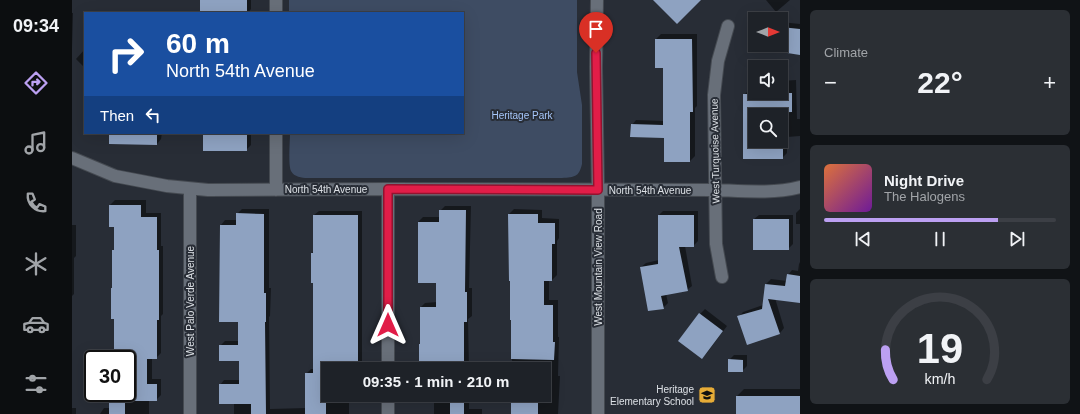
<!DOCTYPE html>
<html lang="en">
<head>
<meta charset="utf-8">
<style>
	:root { --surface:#1e2228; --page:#2b2f34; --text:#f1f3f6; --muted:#a1a4a8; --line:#3c3f45; --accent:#bca0f2 }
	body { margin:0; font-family:Helvetica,sans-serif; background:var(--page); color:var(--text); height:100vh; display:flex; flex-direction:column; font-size:15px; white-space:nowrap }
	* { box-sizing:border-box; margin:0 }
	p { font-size:13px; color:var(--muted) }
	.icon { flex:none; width:22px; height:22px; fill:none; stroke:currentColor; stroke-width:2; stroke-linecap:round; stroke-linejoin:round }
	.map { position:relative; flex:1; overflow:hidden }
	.sheet { display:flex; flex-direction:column; gap:10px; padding:10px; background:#101316; width:280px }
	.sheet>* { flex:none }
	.banner { position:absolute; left:12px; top:12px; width:380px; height:122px; border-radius:0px; box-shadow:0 4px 16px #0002,0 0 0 1px var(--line); background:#1a4fa0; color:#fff; overflow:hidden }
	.needle { width:26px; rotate:90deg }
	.fabs { position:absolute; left:676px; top:12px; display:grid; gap:8px }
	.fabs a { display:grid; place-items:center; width:40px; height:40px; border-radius:0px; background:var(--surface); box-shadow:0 4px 16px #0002,0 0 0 1px var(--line); font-size:20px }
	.speed { position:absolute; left:12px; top:350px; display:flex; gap:8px; font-size:20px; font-weight:700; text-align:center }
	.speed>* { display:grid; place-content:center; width:52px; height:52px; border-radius:50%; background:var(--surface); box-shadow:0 4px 16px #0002,0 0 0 1px var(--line); line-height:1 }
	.speed .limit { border:2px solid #111; border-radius:6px; background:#fff; color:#111 }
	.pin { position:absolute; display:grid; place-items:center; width:34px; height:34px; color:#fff; margin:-41px -17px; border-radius:50% 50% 50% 0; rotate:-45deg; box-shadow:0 0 4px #0007 }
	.pin .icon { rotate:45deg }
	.me { position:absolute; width:44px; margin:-22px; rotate:0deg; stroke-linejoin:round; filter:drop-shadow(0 0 3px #0008) }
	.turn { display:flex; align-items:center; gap:14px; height:84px; padding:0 16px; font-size:18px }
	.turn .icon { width:52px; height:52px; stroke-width:2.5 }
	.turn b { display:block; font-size:28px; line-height:34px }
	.then { display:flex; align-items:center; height:38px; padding:0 16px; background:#0003; gap:8px; font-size:15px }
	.big { font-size:30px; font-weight:600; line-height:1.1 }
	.sheet .card { flex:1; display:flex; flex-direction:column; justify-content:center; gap:6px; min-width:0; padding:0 14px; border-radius:6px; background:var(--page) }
	.sheet .dial { align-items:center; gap:0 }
	.dial svg { height:104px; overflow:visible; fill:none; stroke:var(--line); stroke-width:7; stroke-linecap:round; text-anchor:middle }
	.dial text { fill:var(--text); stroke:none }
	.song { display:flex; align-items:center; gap:12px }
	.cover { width:48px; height:48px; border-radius:6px; background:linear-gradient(135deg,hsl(20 70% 55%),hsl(280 70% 35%)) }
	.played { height:4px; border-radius:2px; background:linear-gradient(90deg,var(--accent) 75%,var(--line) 75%) }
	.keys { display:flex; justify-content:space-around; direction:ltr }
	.heat { display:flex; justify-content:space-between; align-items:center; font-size:22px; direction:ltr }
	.trip { position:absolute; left:249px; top:362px; width:230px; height:40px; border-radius:0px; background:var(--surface); box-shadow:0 4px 16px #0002,0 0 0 1px var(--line); font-weight:600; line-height:40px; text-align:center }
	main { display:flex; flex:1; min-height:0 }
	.tabs { display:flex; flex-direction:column; width:72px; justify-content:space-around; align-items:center; background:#0c0e10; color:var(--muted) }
	.tabs .icon { width:28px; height:28px }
	.tabs .on { color:var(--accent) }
	.tabs b { font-size:18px; color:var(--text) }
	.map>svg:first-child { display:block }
	.green { fill:#3e4c63 }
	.shadow { fill:#0007; fill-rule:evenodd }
	.building { fill:#8ea2c1 }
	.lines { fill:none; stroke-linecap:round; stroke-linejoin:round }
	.minor-casing { stroke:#454a51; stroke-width:14 }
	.tertiary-casing { stroke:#454a51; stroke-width:14 }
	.minor { stroke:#686f79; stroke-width:12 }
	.tertiary { stroke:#686f79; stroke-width:12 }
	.route-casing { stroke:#92132f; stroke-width:10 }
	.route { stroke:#e11d48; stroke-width:7 }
	.labels { text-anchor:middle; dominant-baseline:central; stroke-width:4; stroke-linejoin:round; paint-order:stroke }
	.park-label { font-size:10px; fill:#a6c6fa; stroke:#282d36 }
	.street-label { font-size:10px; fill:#dce0e5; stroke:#282d36 }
	.poi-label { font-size:10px; fill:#dce0e5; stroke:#282d36; text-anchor:end }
</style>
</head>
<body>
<main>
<nav class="tabs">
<b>09:34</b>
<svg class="icon on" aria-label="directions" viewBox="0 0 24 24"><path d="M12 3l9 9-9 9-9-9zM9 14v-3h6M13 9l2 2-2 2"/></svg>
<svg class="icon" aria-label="music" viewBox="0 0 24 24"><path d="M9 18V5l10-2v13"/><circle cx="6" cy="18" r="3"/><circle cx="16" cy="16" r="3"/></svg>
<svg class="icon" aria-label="phone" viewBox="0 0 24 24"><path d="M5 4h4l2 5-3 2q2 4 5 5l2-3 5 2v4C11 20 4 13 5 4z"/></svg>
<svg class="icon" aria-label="climate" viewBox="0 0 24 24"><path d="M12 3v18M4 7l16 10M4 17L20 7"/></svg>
<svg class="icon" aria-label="car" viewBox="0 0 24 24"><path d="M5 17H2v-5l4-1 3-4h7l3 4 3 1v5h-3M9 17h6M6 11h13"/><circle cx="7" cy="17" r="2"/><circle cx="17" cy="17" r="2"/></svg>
<svg class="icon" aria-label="filters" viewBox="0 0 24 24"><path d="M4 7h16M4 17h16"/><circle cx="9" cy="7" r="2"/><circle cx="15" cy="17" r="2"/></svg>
</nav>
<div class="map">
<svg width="728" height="414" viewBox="0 0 728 414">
	<rect width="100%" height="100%" fill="#282d36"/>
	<path class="green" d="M217 0H505V72L510 105V164C507 177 503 177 490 178H235C230 178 222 177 219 171 216 165 218 141 218 133H391V13H217Z"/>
	<path class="shadow" d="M129 0H179V9L176 13H129Z
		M694 0H718L704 12Z
		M0 13H1L0 48Z
		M709 22 728 24 727 54 701 50 702 45H709Z
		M589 34H625V106L623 108V156L618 161 593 137 560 125 564 120 592 121V67H584V39Z
		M13 49V68L4 59Z
		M681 68H683V93H709V81L724 80 725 119H728V136L715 137V153L710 158H672V95L677 90 676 73ZM683 115H709V141H683Z
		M38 133H90L89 139 85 144Z
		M132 133H179V145L174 150Z
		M43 200H74V213H89V246H91V314L89 316V353L84 358H80V379H89V395L84 400H77V414H28L32 408H38V393H55V359H43V318L41 287V251L43 249V226L38 205Z
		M373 206H399L397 288H400V316L396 319 397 369H348L349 307 353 303 365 302V282H347L346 222 351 217H368V211Z
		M170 209H197V288H199L198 316 197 317 198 409 234 408V374L239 369H242V282H240V253L242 251V215L247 211H290V369H256V395H290L285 401H277V414H162V403L148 385 152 380H168V360L148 346 153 341H167V321L149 225 153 220H165V214Z
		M442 209 470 210V218L487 219V238L485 241V275L480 280H477V300H486V337H487L486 376H488L486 414H440V395H472V369H440V319L437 214Z
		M728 209V224H724V213Z
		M591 211H626V241L621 246H613L620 286 615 290 594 294 596 303 591 308 569 267 574 263 587 260V215Z
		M687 215H721V244L716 249 682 219Z
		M0 225H4V256L2 258V294L0 296Z
		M728 262V302L703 298 712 328 708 333 667 317 671 312 691 305 694 284 699 279 715 281 716 275 720 270 726 271 727 264Z
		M633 309 655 326 635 353 630 358 608 341 628 314Z
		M662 355H675V366L670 371 657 360Z
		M672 389H728V414H665V396Z
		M347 395H397V409H410V414H362V402H347Z
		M0 408H4V414H0Z"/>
	<path class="building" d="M128 0H175V13H128Z
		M581 0H629L605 24Z
		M709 27 728 29V55L709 52Z
		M583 39H620L621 112H618V162H592V138L558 137 559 124 591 125V68H583Z
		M676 93H720V112L683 113V141H711V159H671V94H676Z
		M37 133H85V145L37 144Z
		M131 133H175V151H131Z
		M37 205H69V217H85V250H87V320H85V359H75V384H85V401H55V359H42V319H39V288H40V250H42V227H37Z
		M367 210H394L393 292H395V322H392V361L347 362V344H348V307H364V283H346V222H367Z
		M164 213 192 214V293H194V322H193L194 414H179V404H147V384H167V361H147V345H166V322H147L148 225H164Z
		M436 214H466V223H483V244H480V281H472V305H481V342H483L482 360 439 359V320H438V281H437Z
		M241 215H286V362H256V402H254V414H233V373H241V283H239V253H241Z
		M586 215H622V247H607L616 291 589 296 592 309 576 311 568 267 586 264Z
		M681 219H717V250H681Z
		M715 274 728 276V303L696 299 708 334 675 345 665 316 690 309 693 284 713 286Z
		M627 313 651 331 630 359 606 341Z
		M656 359 671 360V372H656Z
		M37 393H53V414H37Z
		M378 395H392V414H378Z
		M439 395H466V414H439Z
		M664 396H728V414H664Z"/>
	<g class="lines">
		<g class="minor-casing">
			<path id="minor" d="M204 13V0
				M0 158 43 176 95 186 136 190 316 189 643 190C671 191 701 194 728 187
				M118 189V414
				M316 189V369
				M204 190V133
				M650 277 644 244 642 95 646 61 656 26
				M316 395V414"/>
		</g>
		<g class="tertiary-casing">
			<path id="tertiary" d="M525 0 524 67 526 190V414"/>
		</g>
		<use href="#minor" class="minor"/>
		<use href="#tertiary" class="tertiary"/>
	</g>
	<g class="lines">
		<g class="route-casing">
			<path id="route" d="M316 325V189L526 190 524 53"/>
		</g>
		<use href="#route" class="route"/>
	</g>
	<defs>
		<g id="school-square" transform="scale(0.9)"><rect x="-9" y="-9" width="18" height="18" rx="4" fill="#e7ac37" stroke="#282d36"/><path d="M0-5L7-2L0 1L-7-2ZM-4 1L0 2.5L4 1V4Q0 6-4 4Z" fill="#111"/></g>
	</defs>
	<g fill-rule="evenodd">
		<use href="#school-square" x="635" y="395"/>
	</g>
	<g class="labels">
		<g class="park-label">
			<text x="450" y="115">Heritage Park</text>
		</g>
		<g class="street-label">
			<text transform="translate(643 151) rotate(-91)">West Turquoise Avenue</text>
			<text x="254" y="189">North 54th Avenue</text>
			<text x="578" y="190">North 54th Avenue</text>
			<text transform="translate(526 267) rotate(-90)">West Mountain View Road</text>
			<text transform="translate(118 301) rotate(-90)">West Palo Verde Avenue</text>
		</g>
		<g class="poi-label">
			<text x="622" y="389">Heritage<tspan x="622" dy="12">Elementary School</tspan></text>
		</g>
	</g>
</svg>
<div class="fabs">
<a><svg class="needle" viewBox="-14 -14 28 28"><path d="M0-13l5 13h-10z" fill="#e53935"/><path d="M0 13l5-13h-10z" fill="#a1a4a8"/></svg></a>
<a><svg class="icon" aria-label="sound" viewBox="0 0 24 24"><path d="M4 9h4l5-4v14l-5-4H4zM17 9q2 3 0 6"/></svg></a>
<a><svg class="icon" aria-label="search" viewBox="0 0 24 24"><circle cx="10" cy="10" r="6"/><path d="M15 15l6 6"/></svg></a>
</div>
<div class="speed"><div class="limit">30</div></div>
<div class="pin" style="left:524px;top:53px;background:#d93025"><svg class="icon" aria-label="arrive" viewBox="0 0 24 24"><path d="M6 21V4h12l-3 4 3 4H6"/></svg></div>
<svg class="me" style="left:316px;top:325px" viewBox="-20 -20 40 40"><path d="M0-17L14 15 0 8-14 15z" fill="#e11d48" stroke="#fff" stroke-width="4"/></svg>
<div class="trip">09:35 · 1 min · 210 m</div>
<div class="banner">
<div class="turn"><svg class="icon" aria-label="right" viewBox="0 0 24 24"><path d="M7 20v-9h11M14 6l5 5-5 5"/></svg><div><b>60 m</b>North 54th Avenue</div></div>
<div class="then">Then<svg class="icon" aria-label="left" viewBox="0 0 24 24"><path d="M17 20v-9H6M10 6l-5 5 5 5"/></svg></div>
</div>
</div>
<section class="sheet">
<div class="card"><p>Climate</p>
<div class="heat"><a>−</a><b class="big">22°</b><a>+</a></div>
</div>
<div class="card">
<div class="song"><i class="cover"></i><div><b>Night Drive</b><p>The Halogens</p></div></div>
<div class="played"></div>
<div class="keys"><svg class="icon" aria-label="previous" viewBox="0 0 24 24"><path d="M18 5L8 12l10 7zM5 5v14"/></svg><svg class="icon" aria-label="pause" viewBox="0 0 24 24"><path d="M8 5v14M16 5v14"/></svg><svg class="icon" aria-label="next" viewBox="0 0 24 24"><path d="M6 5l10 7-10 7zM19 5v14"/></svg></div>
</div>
<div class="card dial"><svg viewBox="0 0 100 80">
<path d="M14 69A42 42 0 1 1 86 69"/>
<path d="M14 69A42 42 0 0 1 8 46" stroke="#bca0f2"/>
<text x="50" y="56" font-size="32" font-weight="700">19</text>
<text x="50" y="72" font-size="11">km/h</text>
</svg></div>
</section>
</main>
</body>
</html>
